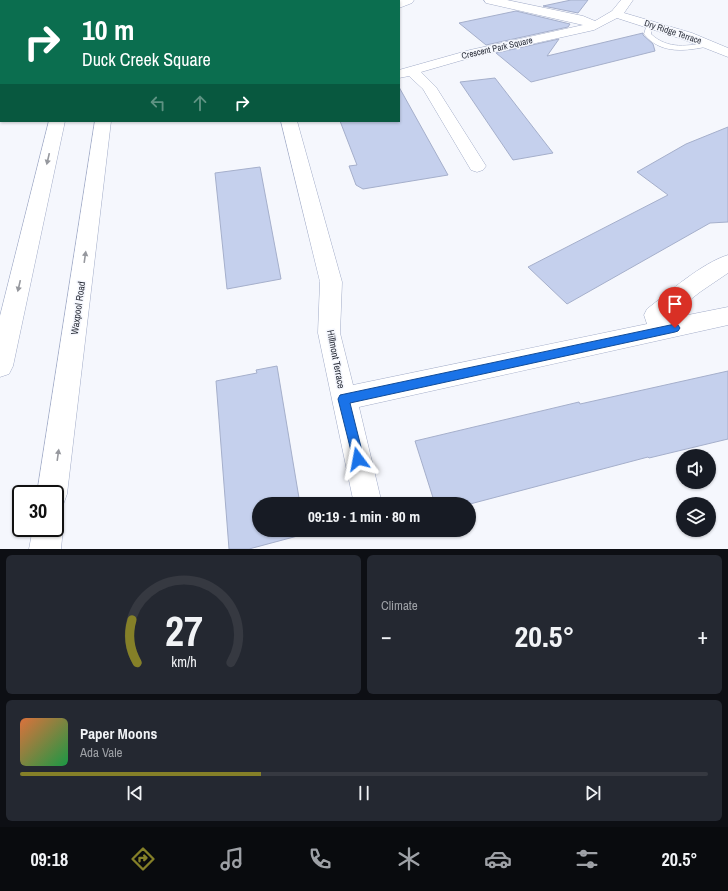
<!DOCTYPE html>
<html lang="en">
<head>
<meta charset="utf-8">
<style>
	:root { --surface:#171b24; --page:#242831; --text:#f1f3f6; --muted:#9ea1a6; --line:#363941; --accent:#858028 }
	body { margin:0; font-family:"Archivo Narrow",sans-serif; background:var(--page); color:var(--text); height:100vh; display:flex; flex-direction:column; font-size:15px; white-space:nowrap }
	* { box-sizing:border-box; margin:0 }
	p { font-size:13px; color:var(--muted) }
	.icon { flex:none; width:22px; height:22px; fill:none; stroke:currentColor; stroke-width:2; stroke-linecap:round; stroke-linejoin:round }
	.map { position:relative; height:549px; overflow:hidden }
	.side { display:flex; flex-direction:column; gap:6px; padding:6px; background:#0d0f14; flex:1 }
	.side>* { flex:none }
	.guide { position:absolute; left:0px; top:0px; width:400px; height:122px; box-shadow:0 1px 3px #0004; background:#0b6e4f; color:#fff; overflow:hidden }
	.buttons { position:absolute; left:676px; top:449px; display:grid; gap:8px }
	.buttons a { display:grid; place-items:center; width:40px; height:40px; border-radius:50%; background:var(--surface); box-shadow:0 1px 3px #0004; font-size:20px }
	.speed { position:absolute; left:12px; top:485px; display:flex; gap:8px; font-size:20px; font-weight:700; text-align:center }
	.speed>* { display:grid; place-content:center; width:52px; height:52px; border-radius:50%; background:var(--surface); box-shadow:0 1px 3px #0004; line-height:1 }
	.speed .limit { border:2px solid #111; border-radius:6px; background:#fff; color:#111 }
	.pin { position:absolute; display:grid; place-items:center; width:34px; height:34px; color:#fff; margin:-41px -17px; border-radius:50% 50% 50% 0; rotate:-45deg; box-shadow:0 0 4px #0007 }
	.pin .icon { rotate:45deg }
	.me { position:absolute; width:44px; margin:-22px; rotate:347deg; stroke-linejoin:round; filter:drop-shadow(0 0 3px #0008) }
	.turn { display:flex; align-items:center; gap:14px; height:84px; padding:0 16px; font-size:18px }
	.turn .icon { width:52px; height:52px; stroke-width:2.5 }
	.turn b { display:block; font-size:28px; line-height:34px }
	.lanes { display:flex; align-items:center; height:38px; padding:0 16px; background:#0003; justify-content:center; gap:20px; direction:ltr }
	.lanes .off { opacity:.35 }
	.big { font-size:30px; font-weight:700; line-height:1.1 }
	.side .card { flex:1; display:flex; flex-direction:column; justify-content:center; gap:6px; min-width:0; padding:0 14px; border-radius:6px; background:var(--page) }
	.side .dial { align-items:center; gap:0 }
	.dial svg { height:104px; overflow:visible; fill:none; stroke:var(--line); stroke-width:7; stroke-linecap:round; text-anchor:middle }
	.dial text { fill:var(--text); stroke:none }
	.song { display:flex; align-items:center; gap:12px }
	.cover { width:48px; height:48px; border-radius:6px; background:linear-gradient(135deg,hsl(20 70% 55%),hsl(140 70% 35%)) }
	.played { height:4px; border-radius:2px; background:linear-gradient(90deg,var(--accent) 35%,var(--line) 35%) }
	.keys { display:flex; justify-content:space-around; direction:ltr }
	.heat { display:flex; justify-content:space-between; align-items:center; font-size:22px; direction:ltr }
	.side .tiles { flex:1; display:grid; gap:6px; grid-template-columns:1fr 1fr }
	.card:last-child { grid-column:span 2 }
	.trip { position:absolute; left:252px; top:497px; width:224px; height:40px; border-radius:20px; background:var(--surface); box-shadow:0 1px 3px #0004; font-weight:700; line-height:40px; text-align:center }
	.dock { display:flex; height:64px; justify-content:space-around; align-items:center; background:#090b0e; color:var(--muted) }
	.dock .icon { width:28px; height:28px }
	.dock .active { color:var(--accent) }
	.dock b { font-size:18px; color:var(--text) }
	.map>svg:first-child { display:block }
	.building { fill:#c5d0ed; stroke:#a5afcb }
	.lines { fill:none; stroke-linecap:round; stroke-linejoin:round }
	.lane-casing { stroke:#a2acc8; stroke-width:1 }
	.street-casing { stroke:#a2acc8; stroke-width:1 }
	.secondary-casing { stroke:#a2acc8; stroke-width:1 }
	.lane { fill:#fff; fill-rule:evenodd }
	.street { fill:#fff; fill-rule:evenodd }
	.secondary { fill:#fff; fill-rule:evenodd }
	.oneway { fill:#96989e }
	.route { fill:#1a73e8; stroke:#114b97 }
	.labels { text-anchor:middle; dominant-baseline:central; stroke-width:3; stroke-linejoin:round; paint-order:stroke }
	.far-street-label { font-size:9px; fill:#2d313c; stroke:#f5f7fd }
	.street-label { font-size:10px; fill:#2d313c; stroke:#f5f7fd }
</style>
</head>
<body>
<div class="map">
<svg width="728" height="549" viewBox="0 0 728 549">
	<rect width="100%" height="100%" fill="#f5f7fd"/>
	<path class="building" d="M571 0H588L578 13 543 6Z
		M516 11 570 24 568 27 486 45 459 23Z
		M643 33V35L653 44 655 51 531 82 496 53 559 39 547 56Z
		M495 78 553 153 513 160 460 82Z
		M399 87 448 175 363 189 356 185 349 166 357 165 340 121H399Z
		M728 127V222L710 223 567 304 528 267 668 195 637 172 686 144Z
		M260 167 281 279 227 289 215 173Z
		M277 366 300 504H259V530H304L305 534 249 549H229L216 381 257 373 256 370Z
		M728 371V439L649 458 648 457 470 504H435L415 441 579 402 580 404Z"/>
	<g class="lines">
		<g class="lane-casing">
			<path id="lane" d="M650 22 653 24 651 34C668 50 688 46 710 42L713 44 710 46C686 51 661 55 644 34L647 24Z"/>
		</g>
		<g class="street-casing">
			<path id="street" d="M31 0H43V1H31Z
				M484 0H507L583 16 595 21 612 11 621 0H633L624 13 692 33 728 48V57L682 39 617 18 594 30 473 57 421 72 436 87 486 166 483 170 477 172 471 170 423 89 409 76 399 78V70L470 50 583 25 486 3Z
				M0 30H1V38H0Z
				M281 121H297L342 282 340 333 353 385 647 324 644 315 647 309C669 292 702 263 728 255V273L700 292 667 318 668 319 728 307V325L359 407 382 504H354L318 333 320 282Z"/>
		</g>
		<g class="secondary-casing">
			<path id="secondary" d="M81 0H93V1H81Z
				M114 0H126V1H114Z
				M398 0H414L412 3 399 8V1H395Z
				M0 61H1V69H0Z
				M49 121H65L13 366 9 374 0 377V316Z
				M95 121H111L67 494 63 505 55 508V494H37Z
				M55 515 59 517 63 528 61 549H29L33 528H55Z"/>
		</g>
		<use href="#lane" class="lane"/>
		<use href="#street" class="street"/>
		<use href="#secondary" class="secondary"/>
	</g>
	<defs><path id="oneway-solid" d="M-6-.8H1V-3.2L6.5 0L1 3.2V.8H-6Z"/></defs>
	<g class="oneway">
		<use href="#oneway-solid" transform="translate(48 159) rotate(103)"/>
		<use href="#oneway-solid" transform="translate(85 257) rotate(-82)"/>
		<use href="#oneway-solid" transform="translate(19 286) rotate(103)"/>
		<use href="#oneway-solid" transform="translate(58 455) rotate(-82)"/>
	</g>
	<path class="route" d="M675 324 678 325 680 328 678 331 675 332 350 403 364 459 362 463 358 465 354 463 338 399 340 395Z"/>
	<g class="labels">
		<g class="far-street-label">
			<text transform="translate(673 32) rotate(18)">Dry Ridge Terrace</text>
			<text transform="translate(497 48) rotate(-13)">Crescent Park Square</text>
		</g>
		<g class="street-label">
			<text transform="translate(78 308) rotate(-82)">Waxpool Road</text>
			<text transform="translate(336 359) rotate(79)">Hillmont Terrace</text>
		</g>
	</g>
</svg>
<div class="buttons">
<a><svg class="icon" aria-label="sound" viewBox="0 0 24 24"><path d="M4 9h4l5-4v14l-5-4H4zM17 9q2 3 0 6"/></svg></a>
<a><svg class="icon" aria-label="layers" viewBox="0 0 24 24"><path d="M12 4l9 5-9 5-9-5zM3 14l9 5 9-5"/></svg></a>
</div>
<div class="speed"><div class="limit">30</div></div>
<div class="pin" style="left:675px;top:328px;background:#d93025"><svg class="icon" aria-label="arrive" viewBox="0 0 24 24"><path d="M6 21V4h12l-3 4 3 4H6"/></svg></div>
<svg class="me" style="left:358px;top:459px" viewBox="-20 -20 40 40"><path d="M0-17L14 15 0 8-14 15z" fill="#1a73e8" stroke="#fff" stroke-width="4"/></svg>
<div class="trip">09:19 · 1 min · 80 m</div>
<div class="guide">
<div class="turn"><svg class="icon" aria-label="right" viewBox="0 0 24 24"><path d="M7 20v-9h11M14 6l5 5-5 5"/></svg><div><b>10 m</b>Duck Creek Square</div></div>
<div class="lanes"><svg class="icon off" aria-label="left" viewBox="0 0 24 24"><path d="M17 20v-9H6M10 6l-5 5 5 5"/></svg><svg class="icon off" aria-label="ahead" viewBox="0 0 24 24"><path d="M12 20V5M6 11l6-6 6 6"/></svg><svg class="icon" aria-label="right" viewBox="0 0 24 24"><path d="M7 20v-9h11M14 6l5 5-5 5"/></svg></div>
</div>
</div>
<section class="side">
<div class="tiles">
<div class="card dial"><svg viewBox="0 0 100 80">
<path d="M14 69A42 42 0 1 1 86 69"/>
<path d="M14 69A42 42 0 0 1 10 36" stroke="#858028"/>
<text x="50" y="56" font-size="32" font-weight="700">27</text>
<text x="50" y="72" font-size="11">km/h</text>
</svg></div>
<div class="card"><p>Climate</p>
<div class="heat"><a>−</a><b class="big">20.5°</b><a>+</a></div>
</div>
<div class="card">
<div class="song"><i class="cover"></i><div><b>Paper Moons</b><p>Ada Vale</p></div></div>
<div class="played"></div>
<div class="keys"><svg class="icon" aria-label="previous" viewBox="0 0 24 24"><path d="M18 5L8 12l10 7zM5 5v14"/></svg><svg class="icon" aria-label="pause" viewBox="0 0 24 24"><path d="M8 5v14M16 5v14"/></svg><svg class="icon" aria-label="next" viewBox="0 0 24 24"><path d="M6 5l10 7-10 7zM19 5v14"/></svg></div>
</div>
</div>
</section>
<nav class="dock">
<b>09:18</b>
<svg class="icon active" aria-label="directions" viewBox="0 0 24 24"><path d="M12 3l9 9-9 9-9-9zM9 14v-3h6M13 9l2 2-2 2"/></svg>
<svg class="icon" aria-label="music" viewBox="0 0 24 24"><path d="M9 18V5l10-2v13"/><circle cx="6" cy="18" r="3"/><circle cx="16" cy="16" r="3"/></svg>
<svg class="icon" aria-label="phone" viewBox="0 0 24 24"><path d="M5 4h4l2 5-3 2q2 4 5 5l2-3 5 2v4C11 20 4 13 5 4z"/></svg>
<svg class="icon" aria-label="climate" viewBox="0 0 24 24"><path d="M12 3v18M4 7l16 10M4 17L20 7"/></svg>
<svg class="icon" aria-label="car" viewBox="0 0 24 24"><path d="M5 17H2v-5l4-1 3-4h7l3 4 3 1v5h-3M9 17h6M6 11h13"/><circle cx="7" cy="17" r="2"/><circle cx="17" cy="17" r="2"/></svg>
<svg class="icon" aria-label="filters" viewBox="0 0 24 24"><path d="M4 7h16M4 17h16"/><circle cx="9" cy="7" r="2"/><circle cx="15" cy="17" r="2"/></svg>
<b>20.5°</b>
</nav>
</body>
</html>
